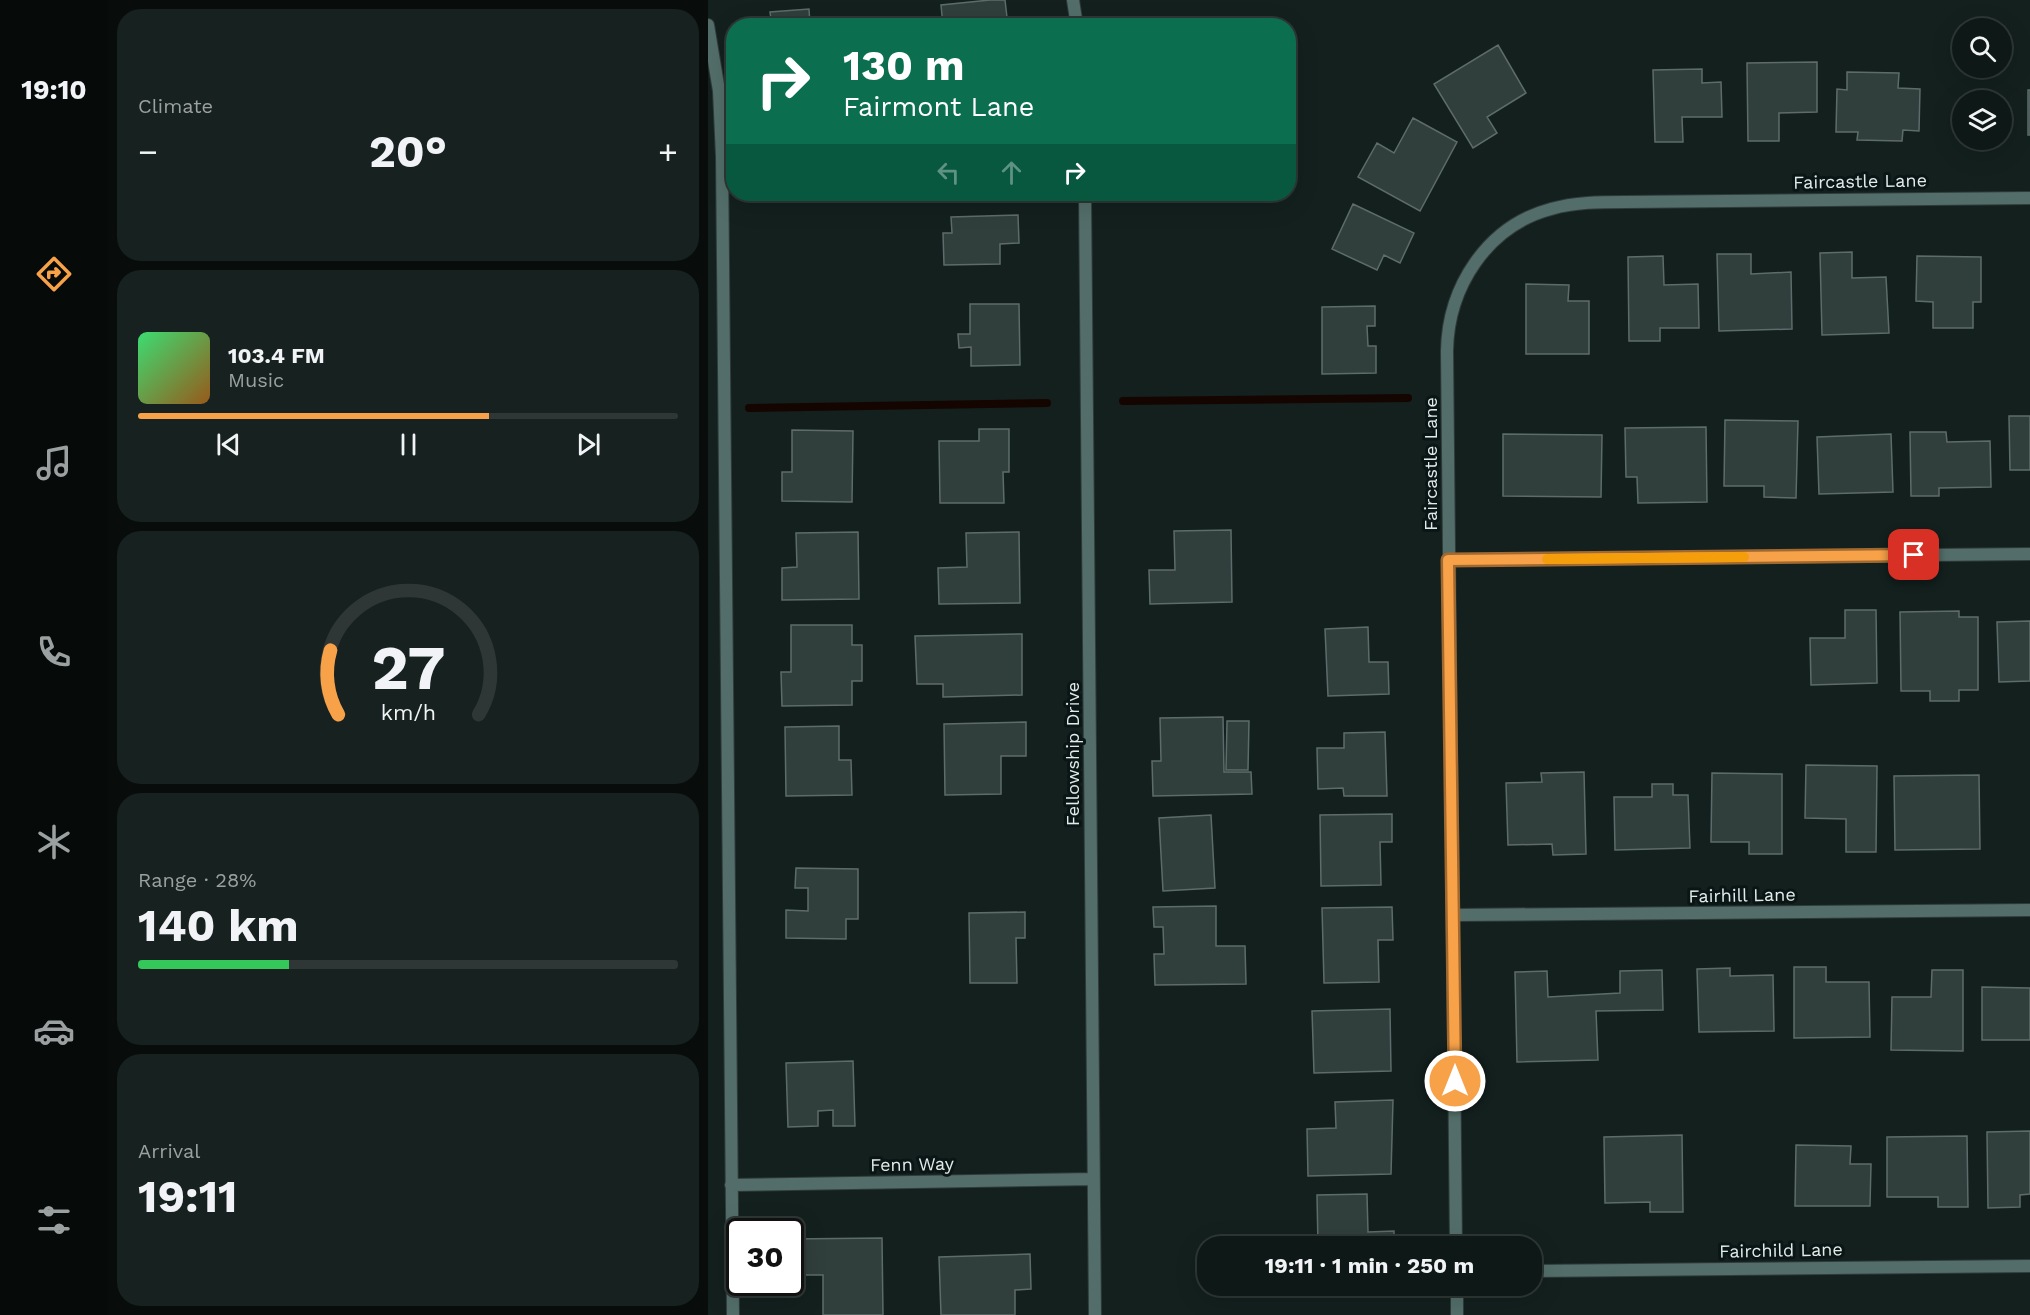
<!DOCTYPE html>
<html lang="en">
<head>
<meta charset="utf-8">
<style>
	:root { --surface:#0e1816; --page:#17211f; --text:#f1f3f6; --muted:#9ba0a1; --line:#2e3735; --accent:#f7a149 }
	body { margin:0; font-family:"Work Sans",sans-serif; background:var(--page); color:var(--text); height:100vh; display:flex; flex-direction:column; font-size:22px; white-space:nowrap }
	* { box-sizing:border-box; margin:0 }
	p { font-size:20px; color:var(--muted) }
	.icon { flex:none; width:33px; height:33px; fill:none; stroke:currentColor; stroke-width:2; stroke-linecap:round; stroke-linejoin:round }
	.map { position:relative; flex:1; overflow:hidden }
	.details { display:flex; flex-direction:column; gap:9px; padding:9px; background:#080d0c; width:600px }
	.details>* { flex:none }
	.hud { position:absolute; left:18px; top:18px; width:570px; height:183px; border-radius:24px; box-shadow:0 6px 24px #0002,0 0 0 2px var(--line); background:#0b6e4f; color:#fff; overflow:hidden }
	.controls { position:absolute; left:1244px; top:18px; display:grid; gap:12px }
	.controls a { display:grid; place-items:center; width:60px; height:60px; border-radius:50%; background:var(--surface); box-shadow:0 6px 24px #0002,0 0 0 2px var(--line); font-size:30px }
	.speed { position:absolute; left:18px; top:1218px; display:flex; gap:12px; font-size:30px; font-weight:700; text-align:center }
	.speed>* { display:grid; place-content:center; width:78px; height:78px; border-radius:50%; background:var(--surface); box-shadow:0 6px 24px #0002,0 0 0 2px var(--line); line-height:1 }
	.speed .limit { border:3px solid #111; border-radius:9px; background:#fff; color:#111 }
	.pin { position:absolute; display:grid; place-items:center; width:51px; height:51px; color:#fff; margin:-26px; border-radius:12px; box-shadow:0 3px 9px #0006 }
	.me { position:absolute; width:66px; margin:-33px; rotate:0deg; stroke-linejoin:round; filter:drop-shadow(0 0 4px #0008) }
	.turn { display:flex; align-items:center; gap:21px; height:126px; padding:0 18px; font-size:27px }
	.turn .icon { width:78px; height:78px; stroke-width:2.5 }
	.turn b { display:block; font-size:42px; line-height:51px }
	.lanes { display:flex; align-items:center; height:57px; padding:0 18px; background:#0003; justify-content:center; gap:30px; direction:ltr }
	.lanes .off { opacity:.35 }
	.big { font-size:45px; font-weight:700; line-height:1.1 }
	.details .tile { flex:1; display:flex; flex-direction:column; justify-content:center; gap:9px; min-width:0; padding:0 21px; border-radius:24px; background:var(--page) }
	.details .dial { align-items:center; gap:0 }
	.dial svg { height:156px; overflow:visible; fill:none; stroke:var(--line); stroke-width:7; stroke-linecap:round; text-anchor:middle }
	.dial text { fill:var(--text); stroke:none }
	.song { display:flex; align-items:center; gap:18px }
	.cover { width:72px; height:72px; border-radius:9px; background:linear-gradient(135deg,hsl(140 70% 55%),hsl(30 70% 35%)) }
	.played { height:6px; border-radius:3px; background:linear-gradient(90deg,var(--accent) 65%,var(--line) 65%) }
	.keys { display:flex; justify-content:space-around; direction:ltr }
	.heat { display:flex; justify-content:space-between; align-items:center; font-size:33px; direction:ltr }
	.charge { height:9px; border-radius:4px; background:linear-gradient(90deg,#34c759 28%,var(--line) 0) }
	.trip { position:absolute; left:489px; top:1236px; width:345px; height:60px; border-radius:24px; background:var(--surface); box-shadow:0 6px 24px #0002,0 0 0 2px var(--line); font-weight:700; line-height:60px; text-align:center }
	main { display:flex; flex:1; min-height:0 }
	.menu { display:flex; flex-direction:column; width:108px; justify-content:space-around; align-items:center; background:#060a09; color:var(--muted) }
	.menu .icon { width:42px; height:42px }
	.menu .selected { color:var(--accent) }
	.menu b { font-size:27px; color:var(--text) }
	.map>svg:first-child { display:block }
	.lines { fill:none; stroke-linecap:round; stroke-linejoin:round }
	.stream { stroke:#150500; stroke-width:8 }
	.building { fill:#303e3c; stroke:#5d6c6a; stroke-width:1.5 }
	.street-casing { stroke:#303c3a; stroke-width:14 }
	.street { stroke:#536e6a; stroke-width:12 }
	.route-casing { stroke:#a1692f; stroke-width:15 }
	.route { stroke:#f7a149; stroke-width:10 }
	.slow { stroke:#f59e0b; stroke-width:10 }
	.labels { text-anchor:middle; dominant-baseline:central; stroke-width:6; stroke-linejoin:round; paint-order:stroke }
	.street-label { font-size:18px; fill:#e2ebe9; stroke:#0a1615 }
</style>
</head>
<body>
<main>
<nav class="menu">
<b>19:10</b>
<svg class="icon selected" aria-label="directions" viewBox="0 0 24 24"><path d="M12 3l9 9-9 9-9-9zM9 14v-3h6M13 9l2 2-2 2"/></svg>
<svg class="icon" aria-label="music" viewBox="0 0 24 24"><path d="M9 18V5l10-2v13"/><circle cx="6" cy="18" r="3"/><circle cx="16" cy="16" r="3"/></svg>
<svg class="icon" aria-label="phone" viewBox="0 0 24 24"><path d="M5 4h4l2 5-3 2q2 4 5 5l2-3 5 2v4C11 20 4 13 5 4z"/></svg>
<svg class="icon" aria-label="climate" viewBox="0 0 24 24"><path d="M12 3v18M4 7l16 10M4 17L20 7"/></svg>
<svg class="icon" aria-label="car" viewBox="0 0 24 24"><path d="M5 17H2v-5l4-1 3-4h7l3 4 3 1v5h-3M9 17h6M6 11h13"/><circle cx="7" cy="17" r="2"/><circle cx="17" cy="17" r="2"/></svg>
<svg class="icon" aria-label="filters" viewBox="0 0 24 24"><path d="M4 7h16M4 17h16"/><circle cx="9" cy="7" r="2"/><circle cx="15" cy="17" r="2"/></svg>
</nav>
<section class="details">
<div class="tile"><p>Climate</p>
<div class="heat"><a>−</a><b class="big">20°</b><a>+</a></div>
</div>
<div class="tile">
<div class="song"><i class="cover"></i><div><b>103.4 FM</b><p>Music</p></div></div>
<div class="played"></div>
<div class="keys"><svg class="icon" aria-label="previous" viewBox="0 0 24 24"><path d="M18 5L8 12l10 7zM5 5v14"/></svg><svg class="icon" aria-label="pause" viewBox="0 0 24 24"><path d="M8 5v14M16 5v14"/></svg><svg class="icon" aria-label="next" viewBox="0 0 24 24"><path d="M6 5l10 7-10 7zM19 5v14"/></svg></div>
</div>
<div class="tile dial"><svg viewBox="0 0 100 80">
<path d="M14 69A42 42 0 1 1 86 69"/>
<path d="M14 69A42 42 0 0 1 10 36" stroke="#f7a149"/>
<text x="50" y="56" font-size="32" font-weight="700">27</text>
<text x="50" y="72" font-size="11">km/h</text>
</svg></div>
<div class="tile"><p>Range · 28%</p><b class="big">140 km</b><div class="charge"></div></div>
<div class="tile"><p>Arrival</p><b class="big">19:11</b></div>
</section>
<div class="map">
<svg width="1322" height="1315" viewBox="0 0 1322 1315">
	<rect width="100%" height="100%" fill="#13201e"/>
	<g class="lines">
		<path class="stream" d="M415 401 700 398
			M41 408 339 403"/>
	</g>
	<path class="building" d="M282 0H297L300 26H235L233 5Z
		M101 9 102 25 117 26H64L62 12Z
		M790 45 818 93 779 117 789 133 765 148 726 84Z
		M1109 62V112L1071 113V141H1040L1039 63Z
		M994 69V83L1013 82 1014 117H974L975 142H947L945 70Z
		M1139 72 1191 73 1190 88 1212 89 1211 131 1195 130 1194 141 1149 140 1150 132H1128L1129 89 1139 90Z
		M1320 90H1322V135H1320Z
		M705 118 749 142 712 211 650 177 669 143 686 153Z
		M645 204 706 233 692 263 676 255 669 270 624 249Z
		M310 215 311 243 292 244V264L236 265 235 233H244L243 217Z
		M1144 252V278L1178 277 1181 333 1114 335 1112 253Z
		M1009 254H1043V274L1083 272 1084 329 1011 331Z
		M955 256 956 285 990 284 991 328H952V341H921L920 257Z
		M1209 256 1273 257V302H1265V328H1225V302L1208 301Z
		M818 284 861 285 860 301H881V354H818Z
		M262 304H311L312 365 263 366V347L251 348 250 334H262Z
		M667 306V326H659L660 346H668V373L614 374V307Z
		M1301 416H1322V470H1302Z
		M1017 420 1090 421 1088 498 1056 497V486H1016Z
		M998 427 999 502 930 503 929 477H918L917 428Z
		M271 429H301V472H295L296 503H232L231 441H271Z
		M84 430 145 431 144 502 74 501V472H84Z
		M1202 432H1238L1239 442 1282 441 1283 487 1231 488V496H1203Z
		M795 434 894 435 893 497 795 496Z
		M1183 434 1185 492 1111 494 1109 437Z
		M523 530 524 602 442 604 441 570H467L466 531Z
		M150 532 151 599 74 600V568L89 567 88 533Z
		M311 532 312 603 231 604 230 568 259 567 258 533Z
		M1137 610H1168L1169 683 1103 685 1102 638H1137Z
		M1251 611V617H1270V690H1251V701H1222V691H1193L1192 612Z
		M1322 621V681L1291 682 1289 622Z
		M83 625H144V645H154V681H144V705L74 706 73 672H83Z
		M660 627 661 662H680L681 694 620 696 617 629Z
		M314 634V695L235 697V684H209L207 636Z
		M515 717 516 772H543L544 794 445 796 444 761H453L452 718Z
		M519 721H541L540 770H518Z
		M318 722V756H293V794L237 795 236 724Z
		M131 726V760H143L144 795 78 796 77 727Z
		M677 732 679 796H636L635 788 610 789 609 748H636V733Z
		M1098 765 1169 766 1168 852H1138V819L1097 818Z
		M876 772 878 854 845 855 844 844 800 845 798 783 834 782 833 773Z
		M1004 773 1074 774V854H1041V842H1003Z
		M1271 775 1272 849 1187 850 1186 776Z
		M944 784H965V795H980L982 848 907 850 906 797H944Z
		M684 814V842H672L673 885 613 886 612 815Z
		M503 815 507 888 455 891 451 818Z
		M88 868 150 869V919H138V939L78 938V910L100 911V888H87Z
		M508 906V946H537L538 984 447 985 446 954H456L455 927H446L445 907Z
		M684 907 685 940H670L671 982 616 983 614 908Z
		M317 912V938H308L309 983H262L261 913Z
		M1086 967H1118V982H1161L1162 1037 1086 1038Z
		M1022 968V976L1065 975 1066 1031 991 1032 989 969Z
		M954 970 955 1010 888 1011 890 1060 809 1062 807 972 839 971 840 997 912 993V971Z
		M1224 970H1255V1051L1183 1050 1184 997H1223Z
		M1274 987 1322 988V1040H1274Z
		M682 1009 683 1071 606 1073 604 1011Z
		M145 1061 147 1126H125V1110L110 1111V1126L80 1127 78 1063Z
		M685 1100 683 1174 600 1176 599 1129 628 1128 627 1102Z
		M1322 1131V1194L1312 1195V1207L1280 1208 1279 1132Z
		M974 1135 975 1212H942V1202L897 1203 896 1137Z
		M1259 1136 1260 1207H1230V1197H1179V1137Z
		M1088 1145 1143 1146 1142 1164H1163L1162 1206H1087Z
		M659 1194 660 1232 686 1231V1246H610L609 1195Z
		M174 1238 175 1315H115V1275H82V1239Z
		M322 1254 323 1289 307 1290V1315H233L231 1257Z"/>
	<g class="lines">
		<g class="street-casing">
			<path id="street" d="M365 0 369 26
				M0 25 11 91 14 157 25 1315
				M377 194 387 1315
				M740 560 1322 554
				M746 915 1322 910
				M23 1185 385 1179
				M748 1246 739 351C740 287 779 226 843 209 867 202 892 202 917 202L1322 198
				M824 1271 1322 1266
				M749 1286V1315"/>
		</g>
		<use href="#street" class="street"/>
	</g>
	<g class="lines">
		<g class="route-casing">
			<path id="route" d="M747 1081 740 560 1206 555"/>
		</g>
		<use href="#route" class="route"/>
		<path class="slow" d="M839 559 1036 557"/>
	</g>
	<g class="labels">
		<g class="street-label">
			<text transform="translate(1152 181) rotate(-1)">Faircastle Lane</text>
			<text transform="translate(722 464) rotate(-90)">Faircastle Lane</text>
			<text transform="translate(364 754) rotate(-90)">Fellowship Drive</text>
			<text transform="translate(1034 895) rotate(-1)">Fairhill Lane</text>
			<text transform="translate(204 1164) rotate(-1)">Fenn Way</text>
			<text transform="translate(1073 1250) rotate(-1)">Fairchild Lane</text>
		</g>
	</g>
</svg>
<div class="controls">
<a><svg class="icon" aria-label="search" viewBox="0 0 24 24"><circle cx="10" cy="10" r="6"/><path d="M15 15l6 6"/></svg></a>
<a><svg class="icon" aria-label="layers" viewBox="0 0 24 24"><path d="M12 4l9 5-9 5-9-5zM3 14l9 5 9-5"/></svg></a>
</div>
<div class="speed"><div class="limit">30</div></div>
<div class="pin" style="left:1206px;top:555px;background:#d93025"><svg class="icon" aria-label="arrive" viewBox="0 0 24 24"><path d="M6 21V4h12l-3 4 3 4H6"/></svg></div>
<svg class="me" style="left:747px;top:1081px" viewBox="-20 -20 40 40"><circle r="17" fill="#f7a149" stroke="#fff" stroke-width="3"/><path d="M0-11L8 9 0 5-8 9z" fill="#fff"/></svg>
<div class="trip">19:11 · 1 min · 250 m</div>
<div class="hud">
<div class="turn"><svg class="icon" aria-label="right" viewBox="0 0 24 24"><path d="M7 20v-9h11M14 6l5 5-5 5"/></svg><div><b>130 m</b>Fairmont Lane</div></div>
<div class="lanes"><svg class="icon off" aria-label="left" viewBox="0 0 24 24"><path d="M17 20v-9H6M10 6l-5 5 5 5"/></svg><svg class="icon off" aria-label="ahead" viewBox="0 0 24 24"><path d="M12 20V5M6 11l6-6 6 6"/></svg><svg class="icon" aria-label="right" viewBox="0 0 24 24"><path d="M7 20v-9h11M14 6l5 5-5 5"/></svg></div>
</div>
</div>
</main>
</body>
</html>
